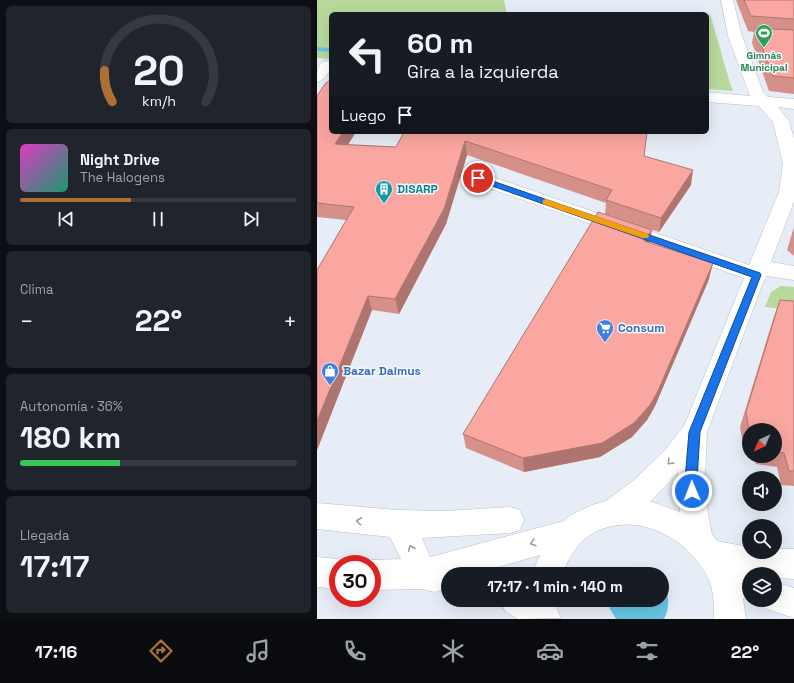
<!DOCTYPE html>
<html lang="es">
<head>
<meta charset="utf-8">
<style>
	:root { --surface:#171b24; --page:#20242c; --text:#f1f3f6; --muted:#9ea1a6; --line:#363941; --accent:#ad7034 }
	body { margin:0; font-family:"Space Grotesk",sans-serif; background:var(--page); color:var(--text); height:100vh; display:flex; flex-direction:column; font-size:15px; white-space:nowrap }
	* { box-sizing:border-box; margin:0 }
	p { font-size:13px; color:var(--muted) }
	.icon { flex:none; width:22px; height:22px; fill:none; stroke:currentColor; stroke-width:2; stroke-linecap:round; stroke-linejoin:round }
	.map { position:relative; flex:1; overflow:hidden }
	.details { display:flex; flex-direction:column; gap:6px; padding:6px; background:#0d0f14; width:317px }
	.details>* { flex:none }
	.guide { position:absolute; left:12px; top:12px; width:380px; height:122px; border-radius:6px; box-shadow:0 4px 16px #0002; background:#171b24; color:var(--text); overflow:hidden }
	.needle { width:26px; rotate:224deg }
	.fabs { position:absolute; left:425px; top:423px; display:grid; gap:8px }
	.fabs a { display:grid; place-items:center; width:40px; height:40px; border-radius:50%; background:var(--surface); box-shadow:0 4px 16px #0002; font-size:20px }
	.speed { position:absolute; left:12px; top:555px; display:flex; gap:8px; font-size:20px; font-weight:700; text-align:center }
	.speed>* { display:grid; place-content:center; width:52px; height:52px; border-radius:50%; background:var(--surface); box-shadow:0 4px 16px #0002; line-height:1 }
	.speed .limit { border:6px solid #d22; background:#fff; color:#111 }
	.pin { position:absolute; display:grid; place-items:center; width:34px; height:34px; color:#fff; margin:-17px; border:2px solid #fff; border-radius:50%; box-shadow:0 1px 4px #0007 }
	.me { position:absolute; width:44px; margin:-22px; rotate:359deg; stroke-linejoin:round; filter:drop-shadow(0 0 3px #0008) }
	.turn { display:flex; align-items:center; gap:14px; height:84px; padding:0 12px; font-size:18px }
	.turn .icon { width:52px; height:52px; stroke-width:2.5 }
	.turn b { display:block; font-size:28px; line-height:34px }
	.then { display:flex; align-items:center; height:38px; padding:0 12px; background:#0003; gap:8px; font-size:15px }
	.big { font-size:30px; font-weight:700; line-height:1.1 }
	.details .card { flex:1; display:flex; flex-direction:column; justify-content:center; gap:6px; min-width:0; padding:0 14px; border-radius:6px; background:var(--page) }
	.details .dial { align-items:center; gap:0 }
	.dial svg { height:104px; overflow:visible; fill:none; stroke:var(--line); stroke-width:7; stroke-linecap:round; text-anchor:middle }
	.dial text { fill:var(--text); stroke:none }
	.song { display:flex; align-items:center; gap:12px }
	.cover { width:48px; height:48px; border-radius:6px; background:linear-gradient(135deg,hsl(310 70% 55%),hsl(160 70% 35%)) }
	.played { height:4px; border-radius:2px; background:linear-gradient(90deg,var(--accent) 40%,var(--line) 40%) }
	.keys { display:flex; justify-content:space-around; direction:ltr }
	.heat { display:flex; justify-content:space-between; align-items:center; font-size:22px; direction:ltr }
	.charge { height:6px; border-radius:3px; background:linear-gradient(90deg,#34c759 36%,var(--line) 0) }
	.trip { position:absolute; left:124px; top:567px; width:228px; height:40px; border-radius:20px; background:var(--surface); box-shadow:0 4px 16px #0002; font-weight:700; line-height:40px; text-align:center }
	.tab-bar { display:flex; height:64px; justify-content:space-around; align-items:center; background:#090b0e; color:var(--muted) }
	.tab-bar .icon { width:28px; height:28px }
	.tab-bar .selected { color:var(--accent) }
	.tab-bar b { font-size:18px; color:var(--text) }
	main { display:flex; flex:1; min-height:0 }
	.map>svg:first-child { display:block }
	.green { fill:#b9d99c }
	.water { fill:#67c5e2 }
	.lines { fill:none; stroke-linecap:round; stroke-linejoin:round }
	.stream { fill:#67c5e2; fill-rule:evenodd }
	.minor-casing { stroke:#b8bfc7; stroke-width:1 }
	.minor { fill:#fff; fill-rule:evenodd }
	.wall { fill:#d6908a }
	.shaded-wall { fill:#ae7570 }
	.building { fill:#f9a7a0; stroke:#ae7570 }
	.oneway { stroke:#9d9e9f }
	.route { fill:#1a73e8; stroke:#114b97 }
	.slow { fill:#f59e0b }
	.labels { text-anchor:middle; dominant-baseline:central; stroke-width:3; stroke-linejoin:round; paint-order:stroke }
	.far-leisure-label { font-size:10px; font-weight:bold; fill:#27864d; stroke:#f7fafd }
	.culture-label { font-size:12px; font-weight:bold; fill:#0d838f; stroke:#f7fafd; text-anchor:start }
	.shop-label { font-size:12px; font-weight:bold; fill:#366cbe; stroke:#f7fafd; text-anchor:start }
</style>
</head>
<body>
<main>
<section class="details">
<div class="card dial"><svg viewBox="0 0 100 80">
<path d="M14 69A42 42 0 1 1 86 69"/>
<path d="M14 69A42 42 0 0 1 8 45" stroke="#ad7034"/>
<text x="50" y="56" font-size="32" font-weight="700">20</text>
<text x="50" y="72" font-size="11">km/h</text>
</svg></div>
<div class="card">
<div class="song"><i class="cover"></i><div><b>Night Drive</b><p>The Halogens</p></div></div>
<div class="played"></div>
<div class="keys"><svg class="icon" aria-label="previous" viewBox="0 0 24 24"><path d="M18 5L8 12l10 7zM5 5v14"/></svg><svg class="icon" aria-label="pause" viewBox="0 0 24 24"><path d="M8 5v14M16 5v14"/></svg><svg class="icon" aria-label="next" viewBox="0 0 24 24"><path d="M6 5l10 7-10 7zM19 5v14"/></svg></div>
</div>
<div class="card"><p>Clima</p>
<div class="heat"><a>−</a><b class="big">22°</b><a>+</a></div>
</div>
<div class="card"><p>Autonomía · 36%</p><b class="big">180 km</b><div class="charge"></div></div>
<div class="card"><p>Llegada</p><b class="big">17:17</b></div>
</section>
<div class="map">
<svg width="477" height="619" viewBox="0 0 477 619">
	<rect width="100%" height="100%" fill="#e6edf6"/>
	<path class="green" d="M0 0H187L190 14H14V59L0 58Z
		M393 14 413 83 416 91 390 89V15Z
		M464 286 477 287V310L448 307 454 292Z"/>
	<path class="water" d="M345 583C353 593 353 608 347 619H299L293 609 291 600H345Z"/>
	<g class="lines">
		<path class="stream" d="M0 47 14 48V52L0 51Z"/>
		<g class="minor-casing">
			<path id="minor" d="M404 0H416L425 36 446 92 451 97 477 99V109L461 107 472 121 477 139V201L454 262 477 266V280L450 276 447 280 390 432 388 480 391 514 395 534 400 541 432 547V552H458V549H477V579L458 578V574H432V600L426 598 429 619H397C397 607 397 591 392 580 372 537 317 508 273 535 259 544 251 560 245 574H215L223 555 157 574H131V582L129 588 118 592 105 589 55 590V564H46L55 560 84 559 73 537 0 529V503L80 510 129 511 193 507 203 510 207 520 203 530 193 533 105 538 113 557 247 521 252 516 275 505 289 501 316 481 347 451 367 426 427 278 155 182 152 178 155 174 161 172 167 174 432 265 462 192 466 164 456 122 442 106 390 102V92L433 96 411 36ZM361 472 363 512 333 501 336 499Z
				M9 61 14 62C14 71 9 79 0 82 0 72 0 63 9 61Z
				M0 557 21 559 32 563 21 564V589L0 587Z
				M458 582 477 588V618L447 608 444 600H458Z
				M184 600H228L239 607 244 618 201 619 188 611Z"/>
		</g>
		<use href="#minor" class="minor"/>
	</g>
	<path class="wall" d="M419 0H477V94L452 91 435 43 437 32 431 31Z
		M0 96 14 132H39L31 145 79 147 87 132 327 156 374 185 342 232 288 214 289 203 150 155 129 224 82 314 55 310 0 450 29 220 0 217Z
		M477 227V256L470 250Z
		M333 242 392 279 338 406 330 420 315 437 283 457 207 472 149 448 146 434Z
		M463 300 477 301V486L464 485 460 467 439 464 436 456H458V430H432V455H428L423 427 457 316Z"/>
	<path class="shaded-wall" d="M26 132H39L22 158 18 144Z
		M148 141 150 155 129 224 82 314 78 299Z
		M376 170 374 185 342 232 344 218Z
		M335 230 332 246 327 241Z
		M396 263 392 279 338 406 330 420 315 437 283 457 207 472 206 458Z
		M51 296 55 310 0 450V421Z"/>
	<path class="building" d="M427 0H477V19L434 16Z
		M438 28 477 30V78L456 76Z
		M14 79V132H26L18 144 79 147 87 132H330L327 156 376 170 344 218 289 200 295 190 148 141 127 209 78 299 51 296 0 421V270L37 207 0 203V96L8 84Z
		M281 212 335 230 327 241 396 263 341 391 333 405 317 423 285 443 206 458 146 434Z
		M463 300 477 301V471H472L467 453 458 451V430H432L429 412Z"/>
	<defs><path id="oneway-chevron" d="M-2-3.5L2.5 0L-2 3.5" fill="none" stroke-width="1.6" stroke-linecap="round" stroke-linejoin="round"/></defs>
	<g class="oneway">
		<use href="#oneway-chevron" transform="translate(353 462) rotate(133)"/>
		<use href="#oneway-chevron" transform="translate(42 521) rotate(-173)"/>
		<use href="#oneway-chevron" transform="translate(216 543) rotate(164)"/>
		<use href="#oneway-chevron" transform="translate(94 548) rotate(-113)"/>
	</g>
	<path class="route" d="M161 176 443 273 444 275 383 432 380 480 381 491 379 495 375 497 371 495 368 480 372 432 435 277 158 180V177Z"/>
	<path class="slow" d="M229 199 331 234 332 236 331 238H325L226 204V200Z"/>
	<defs>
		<g id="stadium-pin" transform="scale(0.9)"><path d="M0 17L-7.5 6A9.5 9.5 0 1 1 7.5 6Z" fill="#2e9e5b" stroke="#f7fafd"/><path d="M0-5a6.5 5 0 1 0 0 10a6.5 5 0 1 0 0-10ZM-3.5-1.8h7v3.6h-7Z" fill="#fff"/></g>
		<g id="building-pin" transform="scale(0.9)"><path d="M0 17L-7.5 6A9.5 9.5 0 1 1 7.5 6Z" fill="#0f9aa8" stroke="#f7fafd"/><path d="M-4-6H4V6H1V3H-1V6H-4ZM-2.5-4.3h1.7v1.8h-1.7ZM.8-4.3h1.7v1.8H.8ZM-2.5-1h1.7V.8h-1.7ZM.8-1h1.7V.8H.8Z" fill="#fff"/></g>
		<g id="supermarket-pin" transform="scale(0.9)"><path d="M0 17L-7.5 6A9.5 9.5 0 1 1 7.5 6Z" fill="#3f7fe0" stroke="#f7fafd"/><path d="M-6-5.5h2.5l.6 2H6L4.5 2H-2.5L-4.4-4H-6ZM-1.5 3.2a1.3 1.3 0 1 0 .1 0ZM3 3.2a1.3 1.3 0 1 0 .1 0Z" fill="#fff"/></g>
		<g id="shop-pin" transform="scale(0.9)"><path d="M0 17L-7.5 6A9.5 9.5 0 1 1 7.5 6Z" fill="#3f7fe0" stroke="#f7fafd"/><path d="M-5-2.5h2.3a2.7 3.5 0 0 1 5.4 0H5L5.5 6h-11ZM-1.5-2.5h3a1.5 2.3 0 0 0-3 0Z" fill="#fff"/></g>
	</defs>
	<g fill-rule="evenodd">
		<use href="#stadium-pin" x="447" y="33"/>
		<use href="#building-pin" x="67" y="189"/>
		<use href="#supermarket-pin" x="288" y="328"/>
		<use href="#shop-pin" x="13" y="371"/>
	</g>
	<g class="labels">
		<g class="far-leisure-label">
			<text x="447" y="55">Gimnàs<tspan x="447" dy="12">Municipal</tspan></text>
		</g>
		<g class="culture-label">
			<text x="80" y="189">DISARP</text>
		</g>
		<g class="shop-label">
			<text x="301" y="328">Consum</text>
			<text x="26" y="371">Bazar Daimus</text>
		</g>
	</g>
</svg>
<div class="fabs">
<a><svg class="needle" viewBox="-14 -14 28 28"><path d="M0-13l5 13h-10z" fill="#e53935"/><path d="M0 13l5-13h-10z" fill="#9ea1a6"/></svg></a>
<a><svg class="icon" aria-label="sound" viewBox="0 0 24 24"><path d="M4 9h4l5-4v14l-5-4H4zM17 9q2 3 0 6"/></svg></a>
<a><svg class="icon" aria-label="search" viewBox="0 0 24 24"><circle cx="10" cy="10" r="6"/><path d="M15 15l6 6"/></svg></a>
<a><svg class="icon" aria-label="layers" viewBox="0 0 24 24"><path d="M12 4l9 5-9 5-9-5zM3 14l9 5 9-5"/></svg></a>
</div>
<div class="speed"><div class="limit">30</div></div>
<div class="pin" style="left:161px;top:178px;background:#d93025"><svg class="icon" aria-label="arrive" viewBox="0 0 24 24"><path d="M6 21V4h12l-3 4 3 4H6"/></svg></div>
<svg class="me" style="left:375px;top:491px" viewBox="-20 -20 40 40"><circle r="17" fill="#1a73e8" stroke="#fff" stroke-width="3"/><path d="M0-11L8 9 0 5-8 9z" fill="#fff"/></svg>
<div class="trip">17:17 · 1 min · 140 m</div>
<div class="guide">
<div class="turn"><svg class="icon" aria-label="left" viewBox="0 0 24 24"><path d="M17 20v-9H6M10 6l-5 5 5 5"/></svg><div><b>60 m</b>Gira a la izquierda</div></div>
<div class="then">Luego<svg class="icon" aria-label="arrive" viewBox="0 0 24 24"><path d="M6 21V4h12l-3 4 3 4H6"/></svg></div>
</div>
</div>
</main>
<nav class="tab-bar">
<b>17:16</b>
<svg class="icon selected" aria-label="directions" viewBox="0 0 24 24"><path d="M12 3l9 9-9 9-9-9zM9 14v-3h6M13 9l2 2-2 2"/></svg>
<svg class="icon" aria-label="music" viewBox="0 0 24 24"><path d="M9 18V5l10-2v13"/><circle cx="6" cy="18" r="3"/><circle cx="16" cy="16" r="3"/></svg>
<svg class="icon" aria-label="phone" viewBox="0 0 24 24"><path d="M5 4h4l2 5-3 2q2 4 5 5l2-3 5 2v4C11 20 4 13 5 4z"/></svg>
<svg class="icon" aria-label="climate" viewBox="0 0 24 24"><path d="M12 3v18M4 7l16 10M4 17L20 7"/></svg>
<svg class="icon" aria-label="car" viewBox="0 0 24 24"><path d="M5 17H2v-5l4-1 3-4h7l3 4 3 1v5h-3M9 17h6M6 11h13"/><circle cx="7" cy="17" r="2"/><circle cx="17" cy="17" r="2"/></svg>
<svg class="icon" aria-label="filters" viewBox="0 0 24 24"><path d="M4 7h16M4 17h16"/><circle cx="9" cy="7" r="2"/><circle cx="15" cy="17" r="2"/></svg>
<b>22°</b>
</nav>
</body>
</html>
